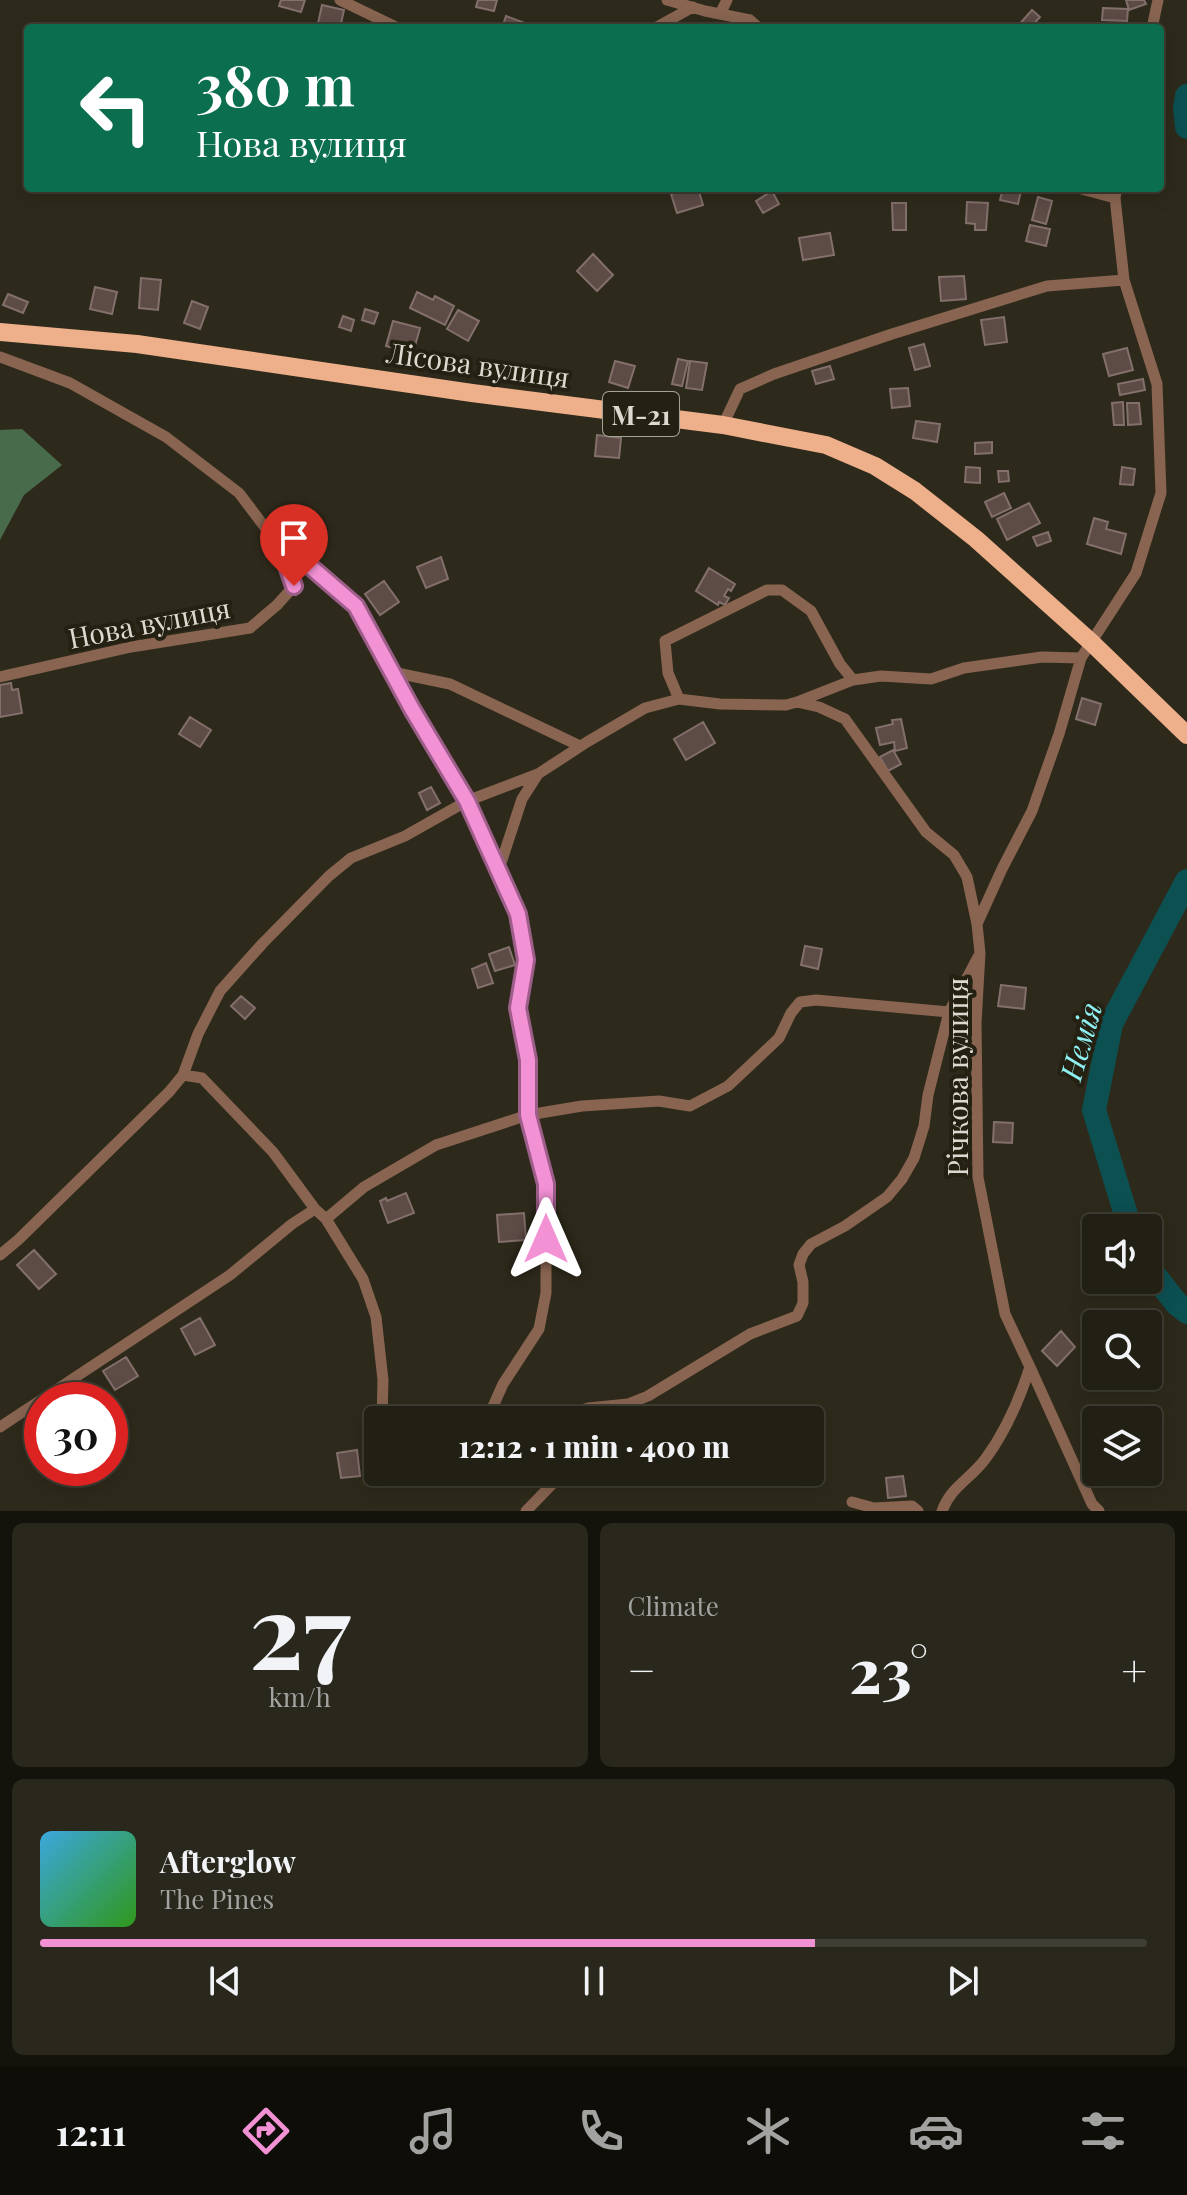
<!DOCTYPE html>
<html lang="en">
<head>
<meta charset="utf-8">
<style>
	:root { --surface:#222014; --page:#2a281d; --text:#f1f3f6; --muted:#a2a3a0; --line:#3f3e34; --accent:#f391d5 }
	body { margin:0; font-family:"Playfair Display",serif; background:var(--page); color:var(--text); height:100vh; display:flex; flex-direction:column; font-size:30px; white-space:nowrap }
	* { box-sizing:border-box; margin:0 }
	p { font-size:26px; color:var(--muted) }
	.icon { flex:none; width:44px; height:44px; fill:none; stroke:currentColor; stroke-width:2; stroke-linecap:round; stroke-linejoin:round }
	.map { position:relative; height:1511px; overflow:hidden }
	.details { display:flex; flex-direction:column; gap:12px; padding:12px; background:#13120b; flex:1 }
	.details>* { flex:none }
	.banner { position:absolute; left:24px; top:24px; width:1140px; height:168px; border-radius:8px; box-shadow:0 4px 20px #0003,0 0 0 2px var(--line); background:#0b6e4f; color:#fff; overflow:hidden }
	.tools { position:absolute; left:1082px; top:1214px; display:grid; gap:16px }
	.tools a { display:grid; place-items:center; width:80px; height:80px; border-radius:8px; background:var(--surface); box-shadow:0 4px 20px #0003,0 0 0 2px var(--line); font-size:40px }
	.speed { position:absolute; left:24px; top:1382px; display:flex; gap:16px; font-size:40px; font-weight:700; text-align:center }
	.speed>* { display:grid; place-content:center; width:104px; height:104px; border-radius:50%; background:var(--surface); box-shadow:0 4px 20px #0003,0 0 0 2px var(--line); line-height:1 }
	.speed .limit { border:12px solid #d22; background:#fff; color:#111 }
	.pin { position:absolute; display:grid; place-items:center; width:68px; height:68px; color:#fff; margin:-82px -34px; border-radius:50% 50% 50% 0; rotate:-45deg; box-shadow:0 0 8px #0007 }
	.pin .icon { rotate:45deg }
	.me { position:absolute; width:88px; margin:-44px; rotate:0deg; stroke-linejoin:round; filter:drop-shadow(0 0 6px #0008) }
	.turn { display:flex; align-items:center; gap:28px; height:168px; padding:0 40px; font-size:36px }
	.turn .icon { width:104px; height:104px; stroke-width:2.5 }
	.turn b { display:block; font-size:56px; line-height:68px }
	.big { font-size:60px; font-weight:800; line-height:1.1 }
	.details .card { flex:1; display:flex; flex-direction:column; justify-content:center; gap:12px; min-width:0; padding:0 28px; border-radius:12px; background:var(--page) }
	.details .dial { align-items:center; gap:0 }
	.dial b { font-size:104px; line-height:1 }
	.song { display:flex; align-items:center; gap:24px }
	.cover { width:96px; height:96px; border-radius:12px; background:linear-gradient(135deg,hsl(200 70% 55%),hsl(110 70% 35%)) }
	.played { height:8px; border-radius:4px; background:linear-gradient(90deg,var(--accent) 70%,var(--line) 70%) }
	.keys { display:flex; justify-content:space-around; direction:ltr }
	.heat { display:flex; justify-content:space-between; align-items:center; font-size:44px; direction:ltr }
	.details .tiles { flex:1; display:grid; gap:12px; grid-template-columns:1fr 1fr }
	.card:last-child { grid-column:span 2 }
	.trip { position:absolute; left:364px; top:1406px; width:460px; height:80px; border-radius:8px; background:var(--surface); box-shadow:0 4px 20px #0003,0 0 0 2px var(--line); font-weight:800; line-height:80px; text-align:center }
	.dock { display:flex; height:128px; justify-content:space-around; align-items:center; background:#0e0d08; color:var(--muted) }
	.dock .icon { width:56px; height:56px }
	.dock .selected { color:var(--accent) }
	.dock b { font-size:36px; color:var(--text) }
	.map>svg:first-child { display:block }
	.forest { fill:#486b4c }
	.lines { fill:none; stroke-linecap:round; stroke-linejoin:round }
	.river { stroke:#0d5052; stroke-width:24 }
	.building { fill:#5d4b46; stroke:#836f6b; stroke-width:2 }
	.minor { stroke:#896551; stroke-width:11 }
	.trunk { stroke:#eeaf8b; stroke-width:18 }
	.route-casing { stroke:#9e5e8a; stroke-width:20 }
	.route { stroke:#f391d5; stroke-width:14 }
	.labels { text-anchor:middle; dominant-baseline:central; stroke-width:8; stroke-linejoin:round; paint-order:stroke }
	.shield { fill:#242112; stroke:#a5a297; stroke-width:2 }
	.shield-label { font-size:26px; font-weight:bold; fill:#dcdad0 }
	.street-label { font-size:28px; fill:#dcdad0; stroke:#242112 }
	.water-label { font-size:30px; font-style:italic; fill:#8ff0f3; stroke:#242112 }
</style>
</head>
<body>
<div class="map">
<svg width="1187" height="1511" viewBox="0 0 1187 1511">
	<rect width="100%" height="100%" fill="#2e2a1b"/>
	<path class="forest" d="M22 429 62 465 24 495 0 540V430Z"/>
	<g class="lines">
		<path class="river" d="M1187 96 1185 108 1187 127
			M1130 1228 1094 1110 1111 1024 1187 881
			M1148 1267 1177 1304 1187 1312"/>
	</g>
	<path class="building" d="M281 0H305L301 12 279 6Z
		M478 0H497L494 11 476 7Z
		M1126 0H1144L1146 4 1129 10Z
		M322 5 344 10 340 28H317Z
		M1103 8 1128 9 1127 21 1102 20Z
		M1032 10 1040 17 1030 28H1016Z
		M506 16 525 23 523 28H502Z
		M691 188H698L703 205 677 213 671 194Z
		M1003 188 1021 191 1018 204 1000 200Z
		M772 191 779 204 763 213 756 201Z
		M1038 197 1052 201 1046 224 1032 220Z
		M967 202 988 203 986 230H975V224L966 223Z
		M892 203H906V230H893Z
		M1030 225 1050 229 1046 246 1026 241Z
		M830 233 834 255 803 260 799 238Z
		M593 254 613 275 597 291 577 271Z
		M964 276 966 299 941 301 939 277Z
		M141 278 161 280 158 310 139 308Z
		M95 287 117 292 112 314 90 309Z
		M417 292 433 300 435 296 454 306 445 325 410 308Z
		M8 294 28 302 23 313 3 305Z
		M192 301 208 307 200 329 184 323Z
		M365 309 378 313 374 324 362 320Z
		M458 310 479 321 468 341 447 329Z
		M343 316 354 320 351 331 339 327Z
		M1004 317 1007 342 985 345 981 320Z
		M393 321 420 328 413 353 386 346Z
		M924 344 930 366 915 370 909 348Z
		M1127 348 1133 370 1109 376 1103 354Z
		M678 359 688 361 682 386 672 384Z
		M615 361 635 366 628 388 609 382Z
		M690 361 707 363 702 390 686 388Z
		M830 366 834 379 816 384 812 371Z
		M1143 379 1145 390 1120 395 1118 384Z
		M908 388 910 406 892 408 890 389Z
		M1123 402 1124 425H1114L1112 403Z
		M1127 403H1139L1141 424 1128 425Z
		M916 421 940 424 937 442 913 438Z
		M597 435 621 438 619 458 595 456Z
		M992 442V453L975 454V443Z
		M966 467 980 468V483L965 482Z
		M1122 467 1135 469 1133 485 1120 484Z
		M1122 467 1135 469 1133 485 1120 484Z
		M998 471H1008L1009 481 999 482Z
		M1004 493 1011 508 992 517 985 502Z
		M1029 503 1040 523 1007 540 997 519Z
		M1094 518 1108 522 1106 529 1126 534 1121 554 1087 544Z
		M1048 532 1051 541 1037 546 1033 537Z
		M441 557 448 579 426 588 417 567Z
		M709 568 735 584 731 591 728 589 724 596 729 598 725 605 719 602 718 605 696 591Z
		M384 581 399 602 380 615 365 594Z
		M11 683 12 690 18 689 22 713 0 717V685Z
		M1082 698 1101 704 1095 725 1076 719Z
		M190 717 211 730 200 747 179 734Z
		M901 719 907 748 895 751 894 742 880 745 876 728 893 724 892 720Z
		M703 722 715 743 686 760 674 739Z
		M893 750 901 764 888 771 880 757Z
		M431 787 440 803 427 810 419 793Z
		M805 946 822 949 818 969 801 965Z
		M509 947 515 965 495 971 489 954Z
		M486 963 493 983 478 988 472 969Z
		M1001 985 1026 988 1024 1009 998 1006Z
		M241 996 255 1008 245 1019 231 1006Z
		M994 1122 1013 1123 1012 1143 993 1142Z
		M406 1193 414 1213 388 1223 380 1201 386 1198 387 1201Z
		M524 1213 526 1240 499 1242 497 1215Z
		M34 1250 56 1274 39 1289 17 1265Z
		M200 1318 215 1345 195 1355 181 1329Z
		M1061 1331 1075 1347 1057 1366 1042 1351Z
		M126 1357 138 1376 115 1390 103 1371Z
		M357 1450 360 1476 341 1478 337 1453Z
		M903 1476 906 1496 888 1498 886 1478Z"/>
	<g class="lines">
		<path class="minor" d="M340 0 398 28
			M667 0 705 11 750 20 759 28
			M720 14 727 0
			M655 28 693 7
			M1152 28 1158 0
			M1078 188 1115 198
			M0 357 70 383 166 437 239 493 267 530 356 606 412 709 467 801 499 869 518 914 526 960 518 1008 528 1060V1115L546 1184V1293L539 1329 503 1384 487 1420
			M723 425 740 389 774 374 892 334 1047 286 1124 280
			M392 672 450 684 580 746
			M0 677 131 647 250 628 277 605 294 586 286 563 283 543
			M853 680 881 676 931 679 964 668 1042 657 1081 658
			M797 702 853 680 840 664 811 611 782 590H767L665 641 668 673 679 699 720 704 786 705 797 702 819 707 845 719 926 832 954 855 967 877 977 924 980 953 976 1023 978 1177 1005 1314 1030 1367C1020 1398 1005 1432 986 1458 971 1479 951 1486 942 1511
			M499 869 522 799 538 774 587 742 645 708 679 699
			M977 924 1002 869 1032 811 1059 734 1081 658 1136 573 1161 493 1157 384 1124 280 1115 198 1117 188
			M183 1075 202 1078 273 1152 315 1209 326 1219 363 1279 376 1317 383 1380 382 1420
			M326 1219 364 1187 436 1145 528 1115 582 1106 659 1101 690 1106 728 1086 761 1055 779 1038 791 1013 800 1002 816 1000 949 1012
			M0 1255 18 1240 169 1092 183 1075 198 1034 220 991 263 943 329 876 351 858 405 836 467 801 538 774
			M1030 1367 1092 1504 1099 1511
			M588 1408 628 1404 648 1396 750 1334 797 1316 803 1303V1282L799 1265 803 1254 811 1244 845 1226 887 1197 902 1179 914 1158 924 1126 928 1095 949 1012 978 957
			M552 1420 588 1408 594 1420
			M0 1427 230 1275 292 1224 315 1209
			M852 1502 874 1508 912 1506 918 1511
			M526 1511 564 1472"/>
		<path class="trunk" d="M0 332 137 344 472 393 723 425 826 445 875 466 915 491 976 539 1092 643 1187 735"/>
	</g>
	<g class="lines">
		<g class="route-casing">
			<path id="route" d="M294 586 286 563 283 543 356 606 412 709 467 801 518 914 526 960 518 1008 528 1060V1115L546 1184V1239"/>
		</g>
		<use href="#route" class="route"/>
	</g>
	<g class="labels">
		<rect class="shield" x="603" y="392" width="76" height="44" rx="6"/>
		<g class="shield-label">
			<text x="641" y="414">М-21</text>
		</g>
		<g class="street-label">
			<text transform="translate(478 364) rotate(8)">Лісова вулиця</text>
			<text transform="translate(149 622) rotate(-11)">Нова вулиця</text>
			<text transform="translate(956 1077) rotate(-90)">Річкова вулиця</text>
		</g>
		<g class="water-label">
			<text transform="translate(1080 1041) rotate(-74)">Немія</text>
		</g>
	</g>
</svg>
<div class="tools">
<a><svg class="icon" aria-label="sound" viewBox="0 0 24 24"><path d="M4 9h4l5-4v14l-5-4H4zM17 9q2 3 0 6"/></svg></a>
<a><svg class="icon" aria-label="search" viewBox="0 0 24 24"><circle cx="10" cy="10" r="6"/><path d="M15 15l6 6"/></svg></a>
<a><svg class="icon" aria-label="layers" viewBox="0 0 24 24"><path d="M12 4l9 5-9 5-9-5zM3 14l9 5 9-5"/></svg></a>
</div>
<div class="speed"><div class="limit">30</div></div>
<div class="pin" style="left:294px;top:586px;background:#d93025"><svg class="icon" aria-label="arrive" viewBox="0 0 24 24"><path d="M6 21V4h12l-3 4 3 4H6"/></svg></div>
<svg class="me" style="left:546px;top:1239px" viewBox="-20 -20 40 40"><path d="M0-17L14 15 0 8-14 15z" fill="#f391d5" stroke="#fff" stroke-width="4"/></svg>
<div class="trip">12:12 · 1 min · 400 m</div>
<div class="banner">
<div class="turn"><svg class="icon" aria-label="left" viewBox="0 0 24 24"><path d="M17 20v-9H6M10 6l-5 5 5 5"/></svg><div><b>380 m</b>Нова вулиця</div></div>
</div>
</div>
<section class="details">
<div class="tiles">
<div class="card dial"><b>27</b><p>km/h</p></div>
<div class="card"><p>Climate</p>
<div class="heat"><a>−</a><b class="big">23°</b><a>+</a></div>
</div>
<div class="card">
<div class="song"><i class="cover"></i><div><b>Afterglow</b><p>The Pines</p></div></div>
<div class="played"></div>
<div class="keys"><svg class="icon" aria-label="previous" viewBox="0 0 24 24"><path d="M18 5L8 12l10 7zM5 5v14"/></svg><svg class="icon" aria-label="pause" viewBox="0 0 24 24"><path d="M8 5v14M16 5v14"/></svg><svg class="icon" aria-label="next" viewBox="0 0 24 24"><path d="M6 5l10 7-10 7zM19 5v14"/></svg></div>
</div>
</div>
</section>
<nav class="dock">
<b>12:11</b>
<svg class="icon selected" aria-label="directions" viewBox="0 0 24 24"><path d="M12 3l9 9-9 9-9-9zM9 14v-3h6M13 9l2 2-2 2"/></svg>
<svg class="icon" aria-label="music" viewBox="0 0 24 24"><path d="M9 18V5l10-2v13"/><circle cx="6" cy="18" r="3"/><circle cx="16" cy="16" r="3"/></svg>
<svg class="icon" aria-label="phone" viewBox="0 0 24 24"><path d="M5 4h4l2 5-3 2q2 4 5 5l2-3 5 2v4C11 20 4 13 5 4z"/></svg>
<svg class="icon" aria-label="climate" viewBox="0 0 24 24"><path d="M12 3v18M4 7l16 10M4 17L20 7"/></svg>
<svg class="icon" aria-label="car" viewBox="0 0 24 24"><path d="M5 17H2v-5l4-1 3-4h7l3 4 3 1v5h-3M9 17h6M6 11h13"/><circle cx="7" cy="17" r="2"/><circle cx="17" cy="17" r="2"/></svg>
<svg class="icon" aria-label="filters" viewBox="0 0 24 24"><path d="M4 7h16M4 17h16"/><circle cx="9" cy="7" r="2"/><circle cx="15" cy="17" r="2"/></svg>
</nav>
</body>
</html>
